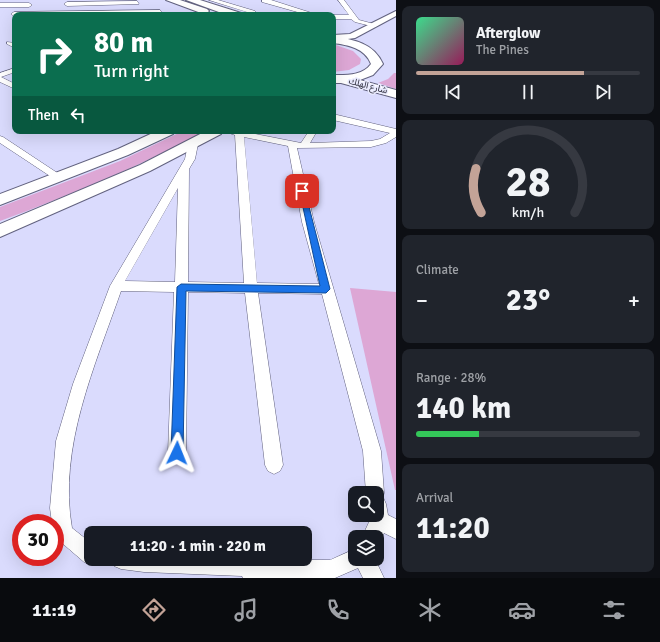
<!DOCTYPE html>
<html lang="en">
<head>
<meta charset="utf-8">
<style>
	:root { --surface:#171b24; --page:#20242c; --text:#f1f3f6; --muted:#9ea1a6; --line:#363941; --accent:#c3a397 }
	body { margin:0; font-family:Signika,"Noto Sans Arabic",sans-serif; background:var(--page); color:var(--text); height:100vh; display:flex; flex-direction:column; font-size:15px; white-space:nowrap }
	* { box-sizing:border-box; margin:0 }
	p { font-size:13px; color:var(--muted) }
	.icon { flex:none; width:22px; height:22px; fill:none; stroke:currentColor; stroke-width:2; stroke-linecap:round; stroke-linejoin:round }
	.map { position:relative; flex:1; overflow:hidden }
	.side { display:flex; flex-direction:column; gap:6px; padding:6px; background:#0d0f14; width:264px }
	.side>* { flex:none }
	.guide { position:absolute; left:12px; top:12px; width:324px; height:122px; border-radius:8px; box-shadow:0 4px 16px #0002; background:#0b6e4f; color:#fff; overflow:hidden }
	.controls { position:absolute; left:348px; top:486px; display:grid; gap:8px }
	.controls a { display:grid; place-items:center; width:36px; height:36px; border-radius:8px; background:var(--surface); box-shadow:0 4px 16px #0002; font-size:20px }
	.speed { position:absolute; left:12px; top:514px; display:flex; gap:8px; font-size:20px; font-weight:700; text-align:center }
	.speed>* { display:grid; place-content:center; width:52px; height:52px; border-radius:50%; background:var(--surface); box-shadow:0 4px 16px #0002; line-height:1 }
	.speed .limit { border:6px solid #d22; background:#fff; color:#111 }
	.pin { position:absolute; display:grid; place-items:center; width:34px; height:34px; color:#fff; margin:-17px; border-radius:8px; box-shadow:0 2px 6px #0006 }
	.me { position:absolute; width:44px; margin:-22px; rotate:2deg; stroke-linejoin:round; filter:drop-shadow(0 0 3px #0008) }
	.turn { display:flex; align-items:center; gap:14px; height:84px; padding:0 16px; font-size:18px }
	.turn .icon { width:52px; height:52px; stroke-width:2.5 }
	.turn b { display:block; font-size:28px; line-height:34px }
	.then { display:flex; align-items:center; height:38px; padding:0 16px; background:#0003; gap:8px; font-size:15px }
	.big { font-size:30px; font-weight:700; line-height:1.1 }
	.side .widget { flex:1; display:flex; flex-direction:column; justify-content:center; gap:6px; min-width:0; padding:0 14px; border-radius:8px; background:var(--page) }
	.side .dial { align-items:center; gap:0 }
	.dial svg { height:104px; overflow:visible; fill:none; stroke:var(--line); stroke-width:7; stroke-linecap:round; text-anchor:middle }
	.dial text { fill:var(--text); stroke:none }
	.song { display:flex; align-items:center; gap:12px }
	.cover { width:48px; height:48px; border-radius:6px; background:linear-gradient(135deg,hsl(150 70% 55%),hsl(330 70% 35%)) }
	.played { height:4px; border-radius:2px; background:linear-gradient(90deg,var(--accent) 75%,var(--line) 75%) }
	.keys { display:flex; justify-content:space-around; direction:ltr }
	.heat { display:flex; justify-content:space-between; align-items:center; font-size:22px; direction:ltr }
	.charge { height:6px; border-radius:3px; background:linear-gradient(90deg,#34c759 28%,var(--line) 0) }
	.trip { position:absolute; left:84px; top:526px; width:228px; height:40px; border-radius:8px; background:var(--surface); box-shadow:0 4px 16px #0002; font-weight:700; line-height:40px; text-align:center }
	.tab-bar { display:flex; height:64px; justify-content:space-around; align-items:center; background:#090b0e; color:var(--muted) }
	.tab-bar .icon { width:28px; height:28px }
	.tab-bar .selected { color:var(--accent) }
	.tab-bar b { font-size:18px; color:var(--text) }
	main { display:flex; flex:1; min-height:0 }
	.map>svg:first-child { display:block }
	.green { fill:#dda7d5 }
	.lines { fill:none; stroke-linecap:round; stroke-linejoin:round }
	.street-casing { stroke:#62627f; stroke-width:1 }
	.secondary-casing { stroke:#62627f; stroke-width:2 }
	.primary-casing { stroke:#62627f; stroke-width:2 }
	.highway-casing { stroke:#62627f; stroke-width:2 }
	.street { fill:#fff; fill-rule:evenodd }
	.secondary { fill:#fff; fill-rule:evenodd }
	.primary { fill:#fff; fill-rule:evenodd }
	.highway { fill:#fff; fill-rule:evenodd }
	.route { fill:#1a73e8; stroke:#114b97 }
	.labels { text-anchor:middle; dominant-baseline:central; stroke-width:3; stroke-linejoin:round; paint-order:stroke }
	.far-street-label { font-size:9px; fill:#262633; stroke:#e9eafe }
</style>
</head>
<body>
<main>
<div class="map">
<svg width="396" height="578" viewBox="0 0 396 578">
	<rect width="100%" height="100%" fill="#dadbfd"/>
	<path class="green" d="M333 44 353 51 361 59 360 64 349 70 333 72Z
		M394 73H396V89L378 83 388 79Z
		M183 131H205C139 167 70 195 0 221V207L120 161Z
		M350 288 396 292V490H395Z"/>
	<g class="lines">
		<g class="street-casing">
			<path id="street" d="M209 0H218L255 11 256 15H250V13Z
				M262 0H271L318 15H308L262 2Z
				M338 0H344L359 20 378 25 375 27 355 22 351 19H333V15H349Z
				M137 1 139 4 67 6 64 4 67 2Z
				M0 3H29L32 5 29 7H0Z
				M160 10 162 13 14 16 11 14 14 12Z
				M7 42 15 43V48L7 44Z
				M15 68V72L1 77 15 84V89L0 82V73Z
				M333 114 396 129V137L386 143 371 147 297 148 314 222 381 451 384 493 383 497 386 504 388 515 396 519V539L384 533 377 545V537H362L370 520 369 515H377V493H366L363 451 322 294 258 293 283 465 280 471 274 474 268 471 265 465 245 293 188 292 186 453 183 459 177 462 171 459 168 453 174 292 121 291C95 366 58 447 72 528L91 543V559H99L98 562 91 565 84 562 55 537V523H52L50 508 56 441 73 384 110 286 185 159 188 144 193 141 198 144 195 159 189 169 188 282 244 283 235 135 223 131H240L301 143 309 131H317L310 143 371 141 380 139 390 133 333 120ZM244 137 288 146 302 222 319 284 257 283ZM178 188 175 282 125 281Z
				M0 136 3 137 65 178 60 181 56 180 0 143Z
				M355 549V559H375L384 578H363L358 568 335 578H243L242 576 144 572 121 569 114 566 111 559 330 560Z"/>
		</g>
		<g class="secondary-casing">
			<path id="secondary" d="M396 11V16L355 38 333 41V35L350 34Z"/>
		</g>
		<g class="primary-casing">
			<path id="primary" d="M157 131H175L173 134 128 155 0 205V194L118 149Z
				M206 131H223L221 134 150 171 0 237V224L140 165Z"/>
		</g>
		<g class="highway-casing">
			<path id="highway" d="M166 0H180L207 9 209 11 207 13H201Z
				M186 0H200L241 13 242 15H227Z
				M333 37C353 39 374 43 383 64L373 75 360 80 396 90V98L341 83H333V75C347 75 362 76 371 64 365 48 348 45 333 43Z"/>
		</g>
		<use href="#street" class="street"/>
		<use href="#secondary" class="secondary"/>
		<use href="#primary" class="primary"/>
		<use href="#highway" class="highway"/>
	</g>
	<path class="route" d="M299 189 305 191 330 289 326 293 186 291 183 453 181 457 177 459 173 457 171 453 177 287 181 284 320 286Z"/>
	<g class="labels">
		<g class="far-street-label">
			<text transform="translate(368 86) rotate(15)">شارع الهلك</text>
		</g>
	</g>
</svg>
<div class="controls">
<a><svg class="icon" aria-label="search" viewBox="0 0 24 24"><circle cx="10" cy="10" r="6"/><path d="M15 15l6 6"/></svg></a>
<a><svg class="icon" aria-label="layers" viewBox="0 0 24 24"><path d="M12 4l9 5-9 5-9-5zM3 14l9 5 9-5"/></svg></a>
</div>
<div class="speed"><div class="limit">30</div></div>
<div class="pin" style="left:302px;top:191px;background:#d93025"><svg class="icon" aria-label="arrive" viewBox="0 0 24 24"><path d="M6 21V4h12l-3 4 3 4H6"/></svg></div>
<svg class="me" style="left:177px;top:453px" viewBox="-20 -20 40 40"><path d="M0-17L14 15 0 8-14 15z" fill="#1a73e8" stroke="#fff" stroke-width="4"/></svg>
<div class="trip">11:20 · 1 min · 220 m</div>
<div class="guide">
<div class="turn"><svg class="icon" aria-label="right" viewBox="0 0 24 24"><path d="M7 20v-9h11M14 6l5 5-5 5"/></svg><div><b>80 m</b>Turn right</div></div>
<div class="then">Then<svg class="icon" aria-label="left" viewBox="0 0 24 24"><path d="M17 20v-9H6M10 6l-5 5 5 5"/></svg></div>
</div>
</div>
<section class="side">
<div class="widget">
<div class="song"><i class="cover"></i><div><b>Afterglow</b><p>The Pines</p></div></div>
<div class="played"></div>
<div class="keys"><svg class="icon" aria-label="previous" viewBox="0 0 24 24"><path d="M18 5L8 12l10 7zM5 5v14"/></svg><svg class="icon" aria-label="pause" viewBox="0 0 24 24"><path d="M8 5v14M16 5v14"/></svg><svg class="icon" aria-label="next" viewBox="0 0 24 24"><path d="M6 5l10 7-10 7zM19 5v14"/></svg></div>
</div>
<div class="widget dial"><svg viewBox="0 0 100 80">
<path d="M14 69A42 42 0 1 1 86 69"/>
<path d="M14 69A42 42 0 0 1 10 35" stroke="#c3a397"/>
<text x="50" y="56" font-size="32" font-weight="700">28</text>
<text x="50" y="72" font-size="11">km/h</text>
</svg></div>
<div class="widget"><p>Climate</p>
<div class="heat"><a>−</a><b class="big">23°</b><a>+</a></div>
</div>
<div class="widget"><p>Range · 28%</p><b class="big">140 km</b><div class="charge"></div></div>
<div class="widget"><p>Arrival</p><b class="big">11:20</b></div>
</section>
</main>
<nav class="tab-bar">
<b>11:19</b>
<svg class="icon selected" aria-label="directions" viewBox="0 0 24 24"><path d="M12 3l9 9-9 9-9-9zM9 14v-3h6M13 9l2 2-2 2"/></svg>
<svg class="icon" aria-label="music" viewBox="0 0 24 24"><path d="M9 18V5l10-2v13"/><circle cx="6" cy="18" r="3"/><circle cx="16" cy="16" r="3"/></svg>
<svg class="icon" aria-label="phone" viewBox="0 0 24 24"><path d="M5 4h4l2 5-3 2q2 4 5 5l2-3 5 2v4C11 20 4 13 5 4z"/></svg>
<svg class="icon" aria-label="climate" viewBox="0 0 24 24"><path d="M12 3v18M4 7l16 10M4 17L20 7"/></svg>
<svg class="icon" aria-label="car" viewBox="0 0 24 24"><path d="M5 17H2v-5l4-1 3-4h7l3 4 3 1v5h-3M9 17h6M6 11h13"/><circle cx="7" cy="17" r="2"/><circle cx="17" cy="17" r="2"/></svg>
<svg class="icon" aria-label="filters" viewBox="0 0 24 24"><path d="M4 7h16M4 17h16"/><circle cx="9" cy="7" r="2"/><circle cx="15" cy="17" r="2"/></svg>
</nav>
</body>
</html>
